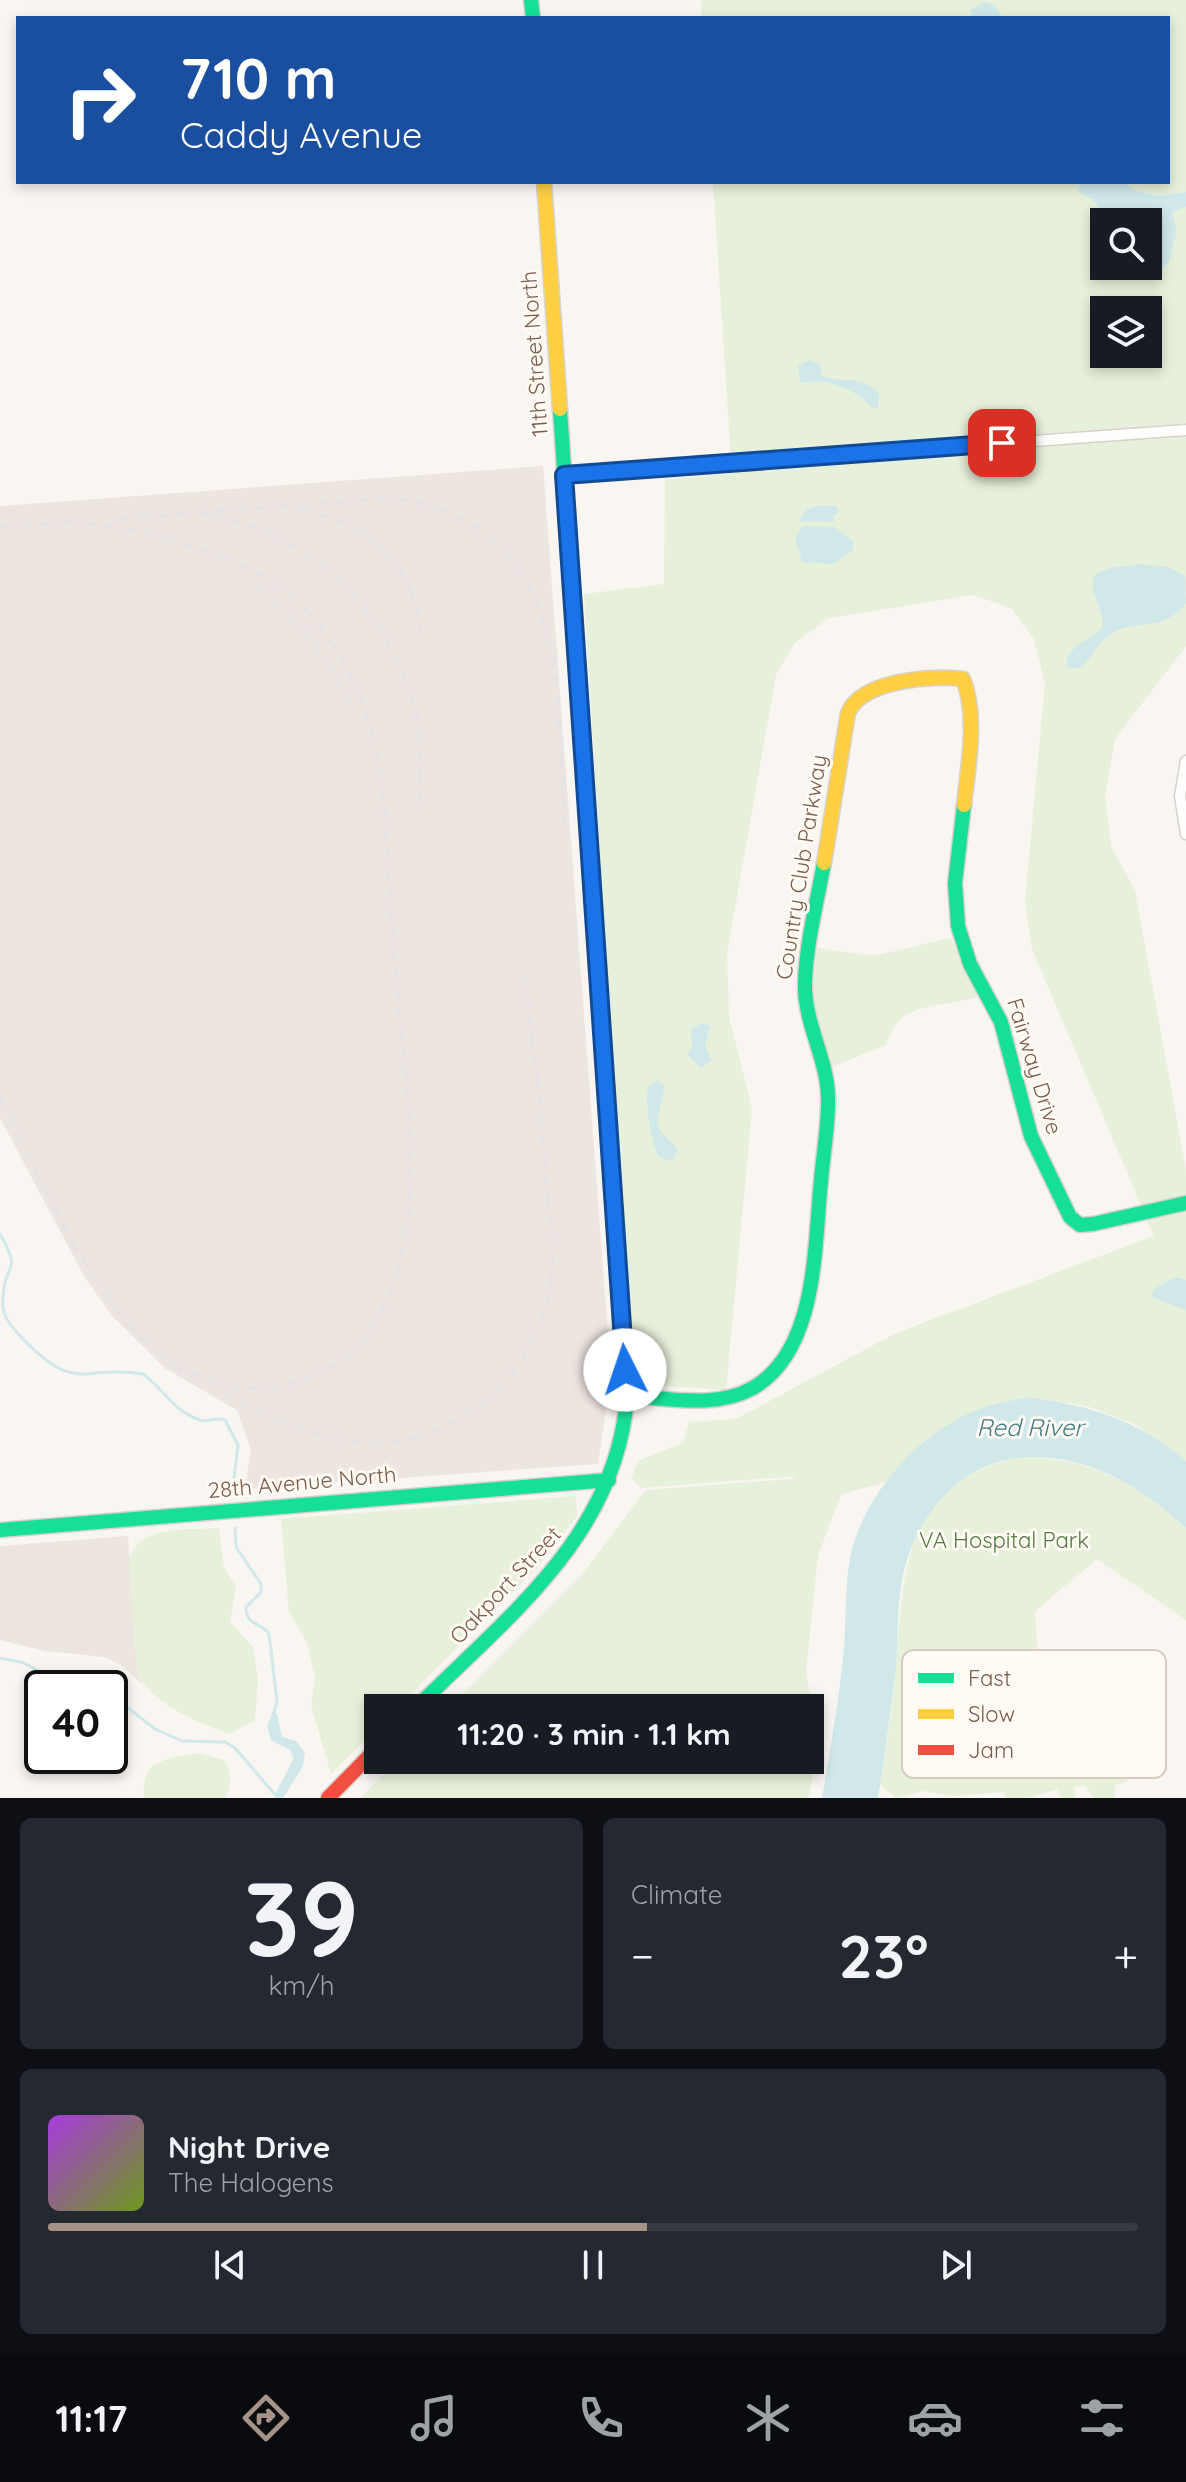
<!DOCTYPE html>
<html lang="en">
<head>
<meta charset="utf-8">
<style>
	:root { --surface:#171b24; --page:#242831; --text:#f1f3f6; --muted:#9ea1a6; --line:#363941; --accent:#a69286 }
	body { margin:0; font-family:Quicksand,sans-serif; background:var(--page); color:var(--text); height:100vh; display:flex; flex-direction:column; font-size:30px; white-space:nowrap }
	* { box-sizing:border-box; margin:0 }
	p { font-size:26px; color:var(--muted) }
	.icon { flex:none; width:44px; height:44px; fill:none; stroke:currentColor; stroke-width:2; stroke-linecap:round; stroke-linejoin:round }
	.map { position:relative; height:1798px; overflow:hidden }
	.panel { display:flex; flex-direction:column; gap:20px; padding:20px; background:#0d0f14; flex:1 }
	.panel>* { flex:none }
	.top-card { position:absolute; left:16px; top:16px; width:1154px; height:168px; border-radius:0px; box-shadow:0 4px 12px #0003; background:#1a4fa0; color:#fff; overflow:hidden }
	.fabs { position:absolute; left:1090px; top:208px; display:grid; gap:16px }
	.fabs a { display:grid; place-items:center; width:72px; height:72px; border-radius:0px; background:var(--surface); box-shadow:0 4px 12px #0003; font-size:40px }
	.speed { position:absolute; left:24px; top:1670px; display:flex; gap:16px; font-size:40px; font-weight:700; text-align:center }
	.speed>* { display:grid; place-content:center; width:104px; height:104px; border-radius:50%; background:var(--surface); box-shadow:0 4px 12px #0003; line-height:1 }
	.speed .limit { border:4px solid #111; border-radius:12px; background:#fff; color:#111 }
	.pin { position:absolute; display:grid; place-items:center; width:68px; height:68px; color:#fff; margin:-34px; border-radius:16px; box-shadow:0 4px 12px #0006 }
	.me { position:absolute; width:88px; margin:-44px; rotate:356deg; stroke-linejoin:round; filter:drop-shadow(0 0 6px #0008) }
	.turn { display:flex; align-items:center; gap:28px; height:168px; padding:0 32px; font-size:36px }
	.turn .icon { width:104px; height:104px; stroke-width:2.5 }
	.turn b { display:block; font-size:56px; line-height:68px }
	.big { font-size:60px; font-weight:700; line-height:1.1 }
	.panel .widget { flex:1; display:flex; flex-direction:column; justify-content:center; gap:12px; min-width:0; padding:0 28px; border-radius:12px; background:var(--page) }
	.panel .dial { align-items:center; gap:0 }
	.dial b { font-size:104px; line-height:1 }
	.song { display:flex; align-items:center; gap:24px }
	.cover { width:96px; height:96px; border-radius:12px; background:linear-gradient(135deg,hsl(280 70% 55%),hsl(80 70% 35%)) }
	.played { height:8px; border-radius:4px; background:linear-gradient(90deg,var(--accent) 55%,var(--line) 55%) }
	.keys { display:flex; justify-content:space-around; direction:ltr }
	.heat { display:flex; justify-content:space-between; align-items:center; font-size:44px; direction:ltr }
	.panel .tiles { flex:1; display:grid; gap:20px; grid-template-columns:1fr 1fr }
	.widget:last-child { grid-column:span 2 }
	.trip { position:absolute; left:364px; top:1694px; width:460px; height:80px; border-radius:0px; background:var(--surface); box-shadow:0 4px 12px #0003; font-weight:700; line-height:80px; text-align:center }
	.menu { display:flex; height:128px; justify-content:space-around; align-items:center; background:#090b0e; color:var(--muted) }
	.menu .icon { width:56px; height:56px }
	.menu .selected { color:var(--accent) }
	.menu b { font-size:36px; color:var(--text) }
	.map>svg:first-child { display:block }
	.industrial { fill:#ede5e0 }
	.green { fill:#e7f0db; fill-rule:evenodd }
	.water { fill:#d0e8ea }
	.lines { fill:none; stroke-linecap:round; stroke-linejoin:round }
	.stream { stroke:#d0e8ea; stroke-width:3 }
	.street-casing { stroke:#d7d1cb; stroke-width:13 }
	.fast-casing { stroke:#d9d2cb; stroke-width:17 }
	.slow-casing { stroke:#d9d2cb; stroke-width:17 }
	.jam-casing { stroke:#d9d2cb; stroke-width:17 }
	.street { stroke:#fefefd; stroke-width:10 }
	.fast { stroke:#16e098; stroke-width:14 }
	.slow { stroke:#ffcf43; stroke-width:14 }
	.jam { stroke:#f24e42; stroke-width:14 }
	.rail { stroke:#e6e3e7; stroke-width:3; stroke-dasharray:12 8; stroke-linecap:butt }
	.route-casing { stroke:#114b97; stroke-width:20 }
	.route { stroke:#1a73e8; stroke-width:14 }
	.labels { text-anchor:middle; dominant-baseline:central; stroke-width:6; stroke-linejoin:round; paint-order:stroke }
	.street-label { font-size:22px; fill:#7a5c4d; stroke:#fffaf3 }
	.park-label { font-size:22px; fill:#537a41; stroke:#fffaf3 }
	.water-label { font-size:24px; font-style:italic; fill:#437c86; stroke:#fffaf3 }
	.key { fill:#fffaf3; stroke:#d7cbc1; stroke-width:2 }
	.key-label { font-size:22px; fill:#7a5c4d }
</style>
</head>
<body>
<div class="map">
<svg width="1186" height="1798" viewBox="0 0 1186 1798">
	<rect width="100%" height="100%" fill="#f9f5f0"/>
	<path class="industrial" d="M543 466 611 1375 598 1464 329 1483 328 1474H316L310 1485 245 1489 251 1450 237 1410 166 1369 112 1316 84 1276 0 1118V506Z
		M128 1536 137 1672 143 1685 121 1665 104 1657 45 1651 0 1640V1546Z"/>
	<path class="green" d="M701 0H1186V646L1115 739 1105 796 1111 846 1135 891 1186 1170V1461L1136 1425 1087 1406 1028 1397 930 1437 884 1483 841 1494 818 1556 806 1672 820 1746 808 1798H360L397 1760H810V1708H449L581 1576 646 1490 792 1479 796 1476 642 1488 631 1479 638 1461 683 1443 689 1422 736 1419 896 1333 1154 1236 1032 949 1025 901 1045 683 1034 639 1011 608 973 595 829 618 795 643 776 675 727 953 729 1017 752 1109 726 1390 632 1384 584 594 664 584 665 479 732 474 713 182H1168V18H702ZM1104 222H1148V266H1104ZM1104 310H1148V354H1104Z
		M951 938 979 996C939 1010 900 998 886 1045L832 1067 812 1001 817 948 873 956Z
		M1019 1457C1086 1456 1137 1483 1186 1528V1620L1097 1559 1035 1611 1038 1660 1049 1666C1049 1679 1051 1693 1049 1706 1047 1732 1041 1746 1058 1768L1127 1771V1782L1115 1785V1798H1094L1085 1785 1074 1787 1076 1798H1061L1058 1789 1027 1798H1005L1004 1792 953 1796 923 1791 896 1798 880 1785C887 1744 893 1704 896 1663 904 1566 905 1482 1019 1457Z
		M576 1496 577 1516 539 1566 397 1708H378V1727L331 1774 311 1705 315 1678 307 1643 289 1612 281 1519Z
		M219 1528 224 1567 236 1587 230 1622 253 1647 258 1680 255 1720 230 1734C198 1723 152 1704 137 1672L129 1558C144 1523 185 1531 219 1528Z
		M199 1753 224 1760C233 1774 231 1782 226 1798H144C140 1759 168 1758 199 1753Z"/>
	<path class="water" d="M985 2 994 5 1003 18 971 17V10Z
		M1081 182H1123L1134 190 1158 196 1186 192V207L1172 212 1177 231 1169 261 1161 270 1141 267 1148 266V222H1127L1103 216 1095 202 1078 191Z
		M810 360 820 365 822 376C845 384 861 374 879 394L878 408 871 407C862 394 835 382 819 381 811 381 808 384 800 382L798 366Z
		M817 506H836L839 512 833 516V522L798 521 807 509Z
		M803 526 834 527 853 541V550L833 564 802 562 795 537Z
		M1140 564 1169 567 1185 576 1186 603C1162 634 1140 617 1113 633 1098 641 1093 658 1079 668L1067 667C1065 646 1090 640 1102 628 1106 607 1087 596 1094 575L1111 568Z
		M701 1023 710 1026 705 1046 712 1060 701 1068 688 1055 692 1046 691 1030Z
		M657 1080 665 1086 657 1121 659 1129 677 1149 674 1159 669 1161 658 1156C651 1139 645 1106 648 1087Z
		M1175 1277 1186 1280V1310L1152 1297 1154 1289Z
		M1028 1397C1091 1406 1136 1419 1186 1461V1528C1142 1488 1092 1456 1030 1457 957 1458 908 1524 900 1593 897 1617 898 1641 896 1666 891 1710 885 1754 878 1798H822C830 1752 838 1705 843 1659 848 1618 842 1570 858 1531 878 1480 928 1427 980 1409 996 1403 1012 1401 1028 1397Z
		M273 1712 277 1714 282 1737 296 1741 305 1753 303 1766 283 1798 274 1796 294 1758 290 1750 271 1740 267 1726Z"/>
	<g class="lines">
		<path class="stream" d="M0 1234C23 1275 5 1259 3 1297 1 1317 11 1326 24 1340 78 1395 82 1364 143 1374 164 1389 173 1411 200 1420 209 1423 216 1416 225 1420L238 1445 233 1487
			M235 1528 236 1547 261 1584V1592L246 1607C246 1627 261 1621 269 1634L277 1702 273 1715
			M0 1658 24 1663 40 1672 95 1678 110 1687 128 1708 155 1729 182 1741 225 1742 235 1748 278 1798"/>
		<g class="street-casing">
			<path id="street" d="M564 475 1186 430
				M1186 761 1180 796 1186 834"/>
		</g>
		<g class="fast-casing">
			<path id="fast" d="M531 0 533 18
				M560 409 585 782
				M964 805 955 883 958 926 970 964 1001 1022 1031 1136 1070 1217 1080 1225 1093 1224 1186 1203
				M627 1396C667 1398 716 1409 753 1388 818 1350 814 1247 821 1181 823 1154 829 1124 828 1096 827 1058 804 1023 805 983 806 944 817 902 824 863
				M0 1530 609 1480
				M416 1708C507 1617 616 1536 627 1398 629 1369 623 1336 621 1307"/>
		</g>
		<g class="slow-casing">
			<path id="slow" d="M544 182 560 409
				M824 863 848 713C862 680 932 675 963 679 978 715 968 767 964 805"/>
		</g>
		<g class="jam-casing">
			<path id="jam" d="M585 782 621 1307
				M328 1798 378 1747"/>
		</g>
		<use href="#street" class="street"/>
		<use href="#fast" class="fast"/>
		<use href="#slow" class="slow"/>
		<use href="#jam" class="jam"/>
		<path class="rail" d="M298 510C363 521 413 562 420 630
			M209 517C308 530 387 609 413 703 422 734 419 774 421 806
			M117 519 389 498C572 521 555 683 565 823
			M64 523C113 523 156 533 202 550 222 558 244 565 264 576 331 616 366 696 381 769 387 842 391 915 397 988 406 1103 447 1311 318 1374 271 1396 230 1391 184 1371
			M0 527 73 522
			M259 585 306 632 351 700
			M0 1097C48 1190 97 1324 192 1376
			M221 1391C260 1412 299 1434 344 1441 443 1457 534 1384 550 1287 556 1255 550 1222 547 1190 542 1119 534 1049 525 978"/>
	</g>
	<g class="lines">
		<g class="route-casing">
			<path id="route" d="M625 1370 564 475 1002 443"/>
		</g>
		<use href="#route" class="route"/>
	</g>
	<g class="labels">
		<g class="street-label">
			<text transform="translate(534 354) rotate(-94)">11th Street North</text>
			<text transform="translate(801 867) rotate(-81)">Country Club Parkway</text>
			<text transform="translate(1035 1066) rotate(73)">Fairway Drive</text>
			<text transform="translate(302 1482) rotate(-5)">28th Avenue North</text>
			<text transform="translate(505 1585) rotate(-47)">Oakport Street</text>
		</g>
		<g class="park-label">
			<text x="1004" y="1540">VA Hospital Park</text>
		</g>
		<g class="water-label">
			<text x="1030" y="1427">Red River</text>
		</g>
	</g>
	<rect x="902" y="1650" width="264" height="128" rx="12" class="key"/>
	<rect x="918" y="1673" width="36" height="10" fill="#16e098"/>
	<rect x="918" y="1709" width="36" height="10" fill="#ffcf43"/>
	<rect x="918" y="1745" width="36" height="10" fill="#f24e42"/>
	<g class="key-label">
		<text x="968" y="1686">Fast</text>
		<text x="968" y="1722">Slow</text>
		<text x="968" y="1758">Jam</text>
	</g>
</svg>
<div class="fabs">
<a><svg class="icon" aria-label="search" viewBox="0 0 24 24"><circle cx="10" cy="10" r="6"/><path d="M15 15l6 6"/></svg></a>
<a><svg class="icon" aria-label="layers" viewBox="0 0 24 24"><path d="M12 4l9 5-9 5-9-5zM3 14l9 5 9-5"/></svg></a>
</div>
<div class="speed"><div class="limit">40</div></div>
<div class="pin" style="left:1002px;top:443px;background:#d93025"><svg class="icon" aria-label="arrive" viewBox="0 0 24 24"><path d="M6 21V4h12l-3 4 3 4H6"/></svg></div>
<svg class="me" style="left:625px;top:1370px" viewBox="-20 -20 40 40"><circle r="19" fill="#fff"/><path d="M0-13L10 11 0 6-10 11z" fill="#1a73e8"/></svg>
<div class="trip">11:20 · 3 min · 1.1 km</div>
<div class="top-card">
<div class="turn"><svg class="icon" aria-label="right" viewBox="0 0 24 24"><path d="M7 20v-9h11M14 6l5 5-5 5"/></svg><div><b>710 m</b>Caddy Avenue</div></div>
</div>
</div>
<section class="panel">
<div class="tiles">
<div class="widget dial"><b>39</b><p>km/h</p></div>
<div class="widget"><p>Climate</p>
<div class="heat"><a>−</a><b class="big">23°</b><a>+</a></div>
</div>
<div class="widget">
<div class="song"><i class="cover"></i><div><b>Night Drive</b><p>The Halogens</p></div></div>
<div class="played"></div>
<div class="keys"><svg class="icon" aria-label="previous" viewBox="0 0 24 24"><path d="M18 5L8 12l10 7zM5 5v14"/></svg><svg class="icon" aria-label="pause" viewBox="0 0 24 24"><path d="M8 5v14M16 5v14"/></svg><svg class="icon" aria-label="next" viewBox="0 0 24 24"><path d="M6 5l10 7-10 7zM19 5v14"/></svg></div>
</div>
</div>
</section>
<nav class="menu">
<b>11:17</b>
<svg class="icon selected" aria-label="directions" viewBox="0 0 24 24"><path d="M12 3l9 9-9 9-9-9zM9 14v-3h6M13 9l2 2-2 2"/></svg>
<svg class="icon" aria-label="music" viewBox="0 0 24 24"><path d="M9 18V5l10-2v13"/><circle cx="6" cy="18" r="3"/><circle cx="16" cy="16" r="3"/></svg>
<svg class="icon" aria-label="phone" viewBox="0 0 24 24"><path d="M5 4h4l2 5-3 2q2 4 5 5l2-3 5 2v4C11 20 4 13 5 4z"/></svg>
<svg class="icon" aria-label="climate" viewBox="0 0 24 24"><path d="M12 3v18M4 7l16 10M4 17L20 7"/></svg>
<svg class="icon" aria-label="car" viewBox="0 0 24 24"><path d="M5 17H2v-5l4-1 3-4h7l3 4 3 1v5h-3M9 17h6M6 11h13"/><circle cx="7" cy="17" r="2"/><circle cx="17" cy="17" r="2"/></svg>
<svg class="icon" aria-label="filters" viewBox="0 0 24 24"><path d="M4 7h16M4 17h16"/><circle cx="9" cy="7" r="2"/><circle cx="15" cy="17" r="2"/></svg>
</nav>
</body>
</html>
